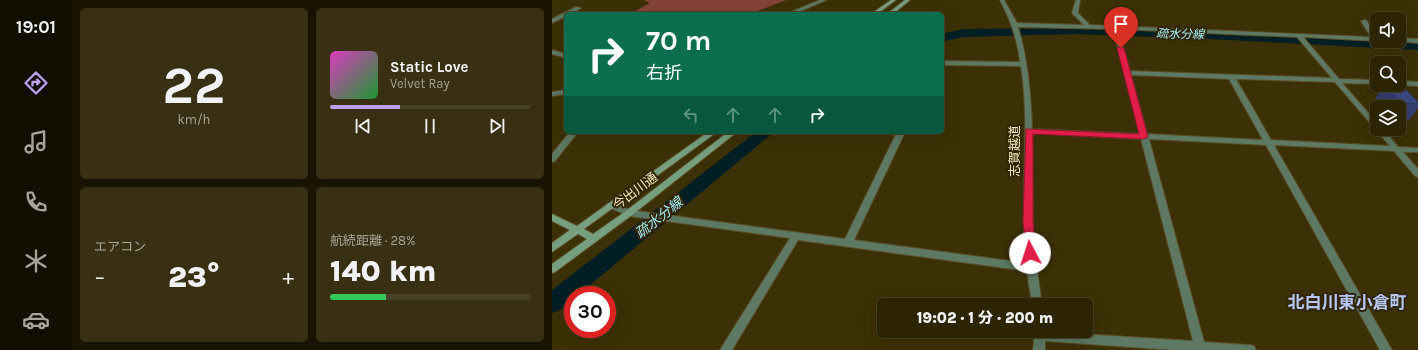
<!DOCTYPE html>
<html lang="ja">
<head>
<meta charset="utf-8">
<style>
	:root { --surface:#2d2404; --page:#393013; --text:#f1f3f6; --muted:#a7a49a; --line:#484126; --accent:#bca0f2 }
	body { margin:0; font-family:Karla,"Noto Sans JP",sans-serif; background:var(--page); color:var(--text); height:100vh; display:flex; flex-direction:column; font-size:15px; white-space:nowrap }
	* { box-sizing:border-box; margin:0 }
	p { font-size:13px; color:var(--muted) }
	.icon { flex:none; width:22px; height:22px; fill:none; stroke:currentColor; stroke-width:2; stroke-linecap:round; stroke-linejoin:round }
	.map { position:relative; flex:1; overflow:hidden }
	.drawer { display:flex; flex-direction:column; gap:8px; padding:8px; background:#191402; width:480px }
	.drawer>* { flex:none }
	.top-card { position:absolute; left:12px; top:12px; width:380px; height:122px; border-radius:6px; box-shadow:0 4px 16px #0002,0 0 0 1px var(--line); background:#0b6e4f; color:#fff; overflow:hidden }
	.fabs { position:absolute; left:818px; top:12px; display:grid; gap:8px }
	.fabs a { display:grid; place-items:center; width:36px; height:36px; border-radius:6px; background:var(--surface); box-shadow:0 4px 16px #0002,0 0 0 1px var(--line); font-size:20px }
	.speed { position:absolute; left:12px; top:286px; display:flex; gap:8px; font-size:20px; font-weight:700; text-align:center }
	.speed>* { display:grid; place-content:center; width:52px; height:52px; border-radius:50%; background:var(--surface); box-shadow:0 4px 16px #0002,0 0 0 1px var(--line); line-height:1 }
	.speed .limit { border:6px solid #d22; background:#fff; color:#111 }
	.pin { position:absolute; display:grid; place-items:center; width:34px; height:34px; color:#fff; margin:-41px -17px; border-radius:50% 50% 50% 0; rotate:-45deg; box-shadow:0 0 4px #0007 }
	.pin .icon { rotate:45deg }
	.me { position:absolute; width:44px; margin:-22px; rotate:355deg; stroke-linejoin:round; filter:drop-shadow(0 0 3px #0008) }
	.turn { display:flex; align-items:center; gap:14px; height:84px; padding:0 16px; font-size:18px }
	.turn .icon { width:52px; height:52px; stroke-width:2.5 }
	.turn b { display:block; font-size:28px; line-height:34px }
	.lanes { display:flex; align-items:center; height:38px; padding:0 16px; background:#0003; justify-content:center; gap:20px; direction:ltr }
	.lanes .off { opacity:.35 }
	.big { font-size:30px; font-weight:800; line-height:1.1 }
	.drawer .tile { flex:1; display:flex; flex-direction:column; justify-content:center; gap:6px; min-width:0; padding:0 14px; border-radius:6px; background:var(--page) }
	.drawer .dial { align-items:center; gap:0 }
	.dial b { font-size:52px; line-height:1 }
	.song { display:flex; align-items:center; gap:12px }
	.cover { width:48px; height:48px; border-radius:6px; background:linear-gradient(135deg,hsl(310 70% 55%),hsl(130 70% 35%)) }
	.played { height:4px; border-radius:2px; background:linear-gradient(90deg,var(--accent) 35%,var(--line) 35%) }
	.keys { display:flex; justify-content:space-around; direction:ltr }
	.heat { display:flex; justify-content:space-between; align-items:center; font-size:22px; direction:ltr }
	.charge { height:6px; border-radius:3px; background:linear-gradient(90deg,#34c759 28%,var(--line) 0) }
	.drawer .tiles { flex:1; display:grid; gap:8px; grid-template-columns:repeat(2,1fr) }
	.trip { position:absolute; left:325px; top:298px; width:216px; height:40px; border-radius:6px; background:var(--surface); box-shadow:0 4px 16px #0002,0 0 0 1px var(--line); font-weight:800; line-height:40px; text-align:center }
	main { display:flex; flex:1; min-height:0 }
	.menu { display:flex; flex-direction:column; width:72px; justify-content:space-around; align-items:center; background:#120e02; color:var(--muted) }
	.menu .icon { width:28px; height:28px }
	.menu .current { color:var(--accent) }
	.menu b { font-size:18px; color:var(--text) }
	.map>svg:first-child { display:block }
	.green { fill:#834236 }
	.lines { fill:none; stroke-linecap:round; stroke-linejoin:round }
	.canal { fill:#001f24; fill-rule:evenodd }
	.street-casing { stroke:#5a4e25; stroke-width:2 }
	.secondary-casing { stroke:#5a4e25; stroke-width:2 }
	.street { fill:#5d7863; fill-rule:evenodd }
	.secondary { fill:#759f7f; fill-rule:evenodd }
	.wall { fill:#344072 }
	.building { fill:#3c4a84; stroke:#2a345c }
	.route { fill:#e11d48; stroke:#92132f }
	.labels { text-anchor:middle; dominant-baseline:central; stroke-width:4; stroke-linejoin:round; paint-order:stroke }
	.far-water-label { font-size:12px; font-style:italic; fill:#a2edfb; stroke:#322600 }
	.street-label { font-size:13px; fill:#f6eac6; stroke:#322600 }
	.water-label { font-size:14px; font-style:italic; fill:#a2edfb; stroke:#322600 }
	.near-neighbourhood-label { font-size:17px; font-weight:bold; fill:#b6c7fe; stroke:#322600 }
</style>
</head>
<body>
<main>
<nav class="menu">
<b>19:01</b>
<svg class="icon current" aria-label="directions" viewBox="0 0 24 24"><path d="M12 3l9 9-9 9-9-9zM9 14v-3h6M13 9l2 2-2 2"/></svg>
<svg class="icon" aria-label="music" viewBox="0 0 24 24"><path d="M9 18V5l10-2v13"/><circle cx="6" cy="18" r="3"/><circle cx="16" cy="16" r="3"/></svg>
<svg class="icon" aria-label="phone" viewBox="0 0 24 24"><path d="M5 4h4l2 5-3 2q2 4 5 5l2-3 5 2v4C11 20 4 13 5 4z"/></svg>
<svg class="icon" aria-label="climate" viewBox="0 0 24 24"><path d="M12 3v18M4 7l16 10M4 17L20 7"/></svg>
<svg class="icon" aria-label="car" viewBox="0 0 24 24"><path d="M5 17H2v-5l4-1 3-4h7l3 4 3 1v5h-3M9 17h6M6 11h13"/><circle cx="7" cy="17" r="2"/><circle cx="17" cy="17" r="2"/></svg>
</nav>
<section class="drawer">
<div class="tiles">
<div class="tile dial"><b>22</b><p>km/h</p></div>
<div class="tile">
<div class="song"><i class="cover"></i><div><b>Static Love</b><p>Velvet Ray</p></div></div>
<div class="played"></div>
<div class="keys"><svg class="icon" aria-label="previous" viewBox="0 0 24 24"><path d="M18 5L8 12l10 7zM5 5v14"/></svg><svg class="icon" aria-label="pause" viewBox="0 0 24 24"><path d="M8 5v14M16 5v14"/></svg><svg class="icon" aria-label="next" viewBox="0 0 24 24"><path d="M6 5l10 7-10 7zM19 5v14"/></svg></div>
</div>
<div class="tile"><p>エアコン</p>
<div class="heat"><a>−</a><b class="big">23°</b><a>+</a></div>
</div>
<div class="tile"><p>航続距離 · 28%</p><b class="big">140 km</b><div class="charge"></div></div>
</div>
</section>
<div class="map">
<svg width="866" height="350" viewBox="0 0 866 350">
	<rect width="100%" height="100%" fill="#3c3006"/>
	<path class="green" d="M92 0H234L198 14H78L98 3Z"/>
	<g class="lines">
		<path class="canal" d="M524 28 656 31 866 42V50L656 39 524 34 411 37 390 42V34L411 29Z
			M204 132H222L26 295H21V299L8 310 0 313V290Z"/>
		<g class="street-casing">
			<path id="street" d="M268 0H274L242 14H234Z
				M448 0H452L465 23 532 25 520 13 524 0H528L526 13 538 25 819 37 809 21 814 20 825 37V41L751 37 787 79 825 80V84L790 83 825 123V129H831L846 147 866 148V152H851L866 169V177L863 176 842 151 722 145 840 350H828L714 145 597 139 652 342 698 345 702 346 704 350H620L493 341V350H481L483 331 641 341 589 139 480 133 481 231 484 263 490 305H480L475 271 246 240 180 350H168L238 238 77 216 56 207 55 205 56 203H62L78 210 293 239 345 132H353L302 240 474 263C467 197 479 131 469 66L390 65V61L468 62C465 38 459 21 448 0ZM466 27 561 29 588 134 480 129C479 94 476 60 466 27ZM566 29 745 37 780 78 578 71ZM579 75 677 79 711 140 595 134ZM684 79 783 82 838 146 719 140Z
				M24 7 29 8 18 14H14V16L0 23V19Z
				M847 38 866 39V43L845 41H847Z
				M0 50 14 54V58L0 54Z
				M847 81 866 82V86L847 85Z
				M14 90V94L0 96V92Z
				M18 132H26L3 161 0 162V154Z"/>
		</g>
		<g class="secondary-casing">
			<path id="secondary" d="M339 0H344L325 14H319Z
				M353 0H358L341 14H335Z
				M156 132H165L32 229 41 234 74 211 176 132H185L80 215 3 272 0 273V264L35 239 26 234 0 252V243L18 230 0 221V214L25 226Z"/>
		</g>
		<use href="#street" class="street"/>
		<use href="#secondary" class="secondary"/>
	</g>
	<path class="wall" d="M832 86 866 102V108L856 121 847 120V107H825L821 102Z"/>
	<path class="building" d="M832 86 851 87 866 102V104L848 103Z"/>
	<path class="route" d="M566 47 572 48 596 137 592 139 481 134V222L484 253 482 256 478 257 475 256 471 222 474 129 587 134 565 48Z"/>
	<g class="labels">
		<g class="far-water-label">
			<text transform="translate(628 34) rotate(1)">疏水分線</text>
		</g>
		<g class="street-label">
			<text transform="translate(462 151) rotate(-90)">志賀越道</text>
			<text transform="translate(83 191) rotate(-37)">今出川通</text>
		</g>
		<g class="water-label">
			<text transform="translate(107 218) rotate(-39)">疏水分線</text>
		</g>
		<g class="near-neighbourhood-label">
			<text x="795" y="302">北白川東小倉町</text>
		</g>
	</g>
</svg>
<div class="fabs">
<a><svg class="icon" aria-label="sound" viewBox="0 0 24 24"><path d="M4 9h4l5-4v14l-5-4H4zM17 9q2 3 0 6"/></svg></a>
<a><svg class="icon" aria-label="search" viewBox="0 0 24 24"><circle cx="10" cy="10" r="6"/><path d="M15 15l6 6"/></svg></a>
<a><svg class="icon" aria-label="layers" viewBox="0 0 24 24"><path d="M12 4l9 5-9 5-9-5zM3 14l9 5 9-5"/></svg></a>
</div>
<div class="speed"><div class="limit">30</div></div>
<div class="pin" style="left:569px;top:48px;background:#d93025"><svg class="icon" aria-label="arrive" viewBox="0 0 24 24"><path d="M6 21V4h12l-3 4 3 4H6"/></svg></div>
<svg class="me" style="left:478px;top:253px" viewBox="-20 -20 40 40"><circle r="19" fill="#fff"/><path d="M0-13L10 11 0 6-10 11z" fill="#e11d48"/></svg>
<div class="trip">19:02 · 1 分 · 200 m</div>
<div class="top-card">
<div class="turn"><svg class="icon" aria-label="right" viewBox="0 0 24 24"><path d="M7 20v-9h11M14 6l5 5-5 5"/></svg><div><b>70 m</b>右折</div></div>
<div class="lanes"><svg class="icon off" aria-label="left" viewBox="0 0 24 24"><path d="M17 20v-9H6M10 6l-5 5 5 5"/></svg><svg class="icon off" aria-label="ahead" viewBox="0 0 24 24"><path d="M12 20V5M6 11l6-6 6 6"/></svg><svg class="icon off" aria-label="ahead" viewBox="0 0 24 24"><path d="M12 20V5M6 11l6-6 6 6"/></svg><svg class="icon" aria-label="right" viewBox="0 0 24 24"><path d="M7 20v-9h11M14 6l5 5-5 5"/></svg></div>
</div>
</div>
</main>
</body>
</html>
